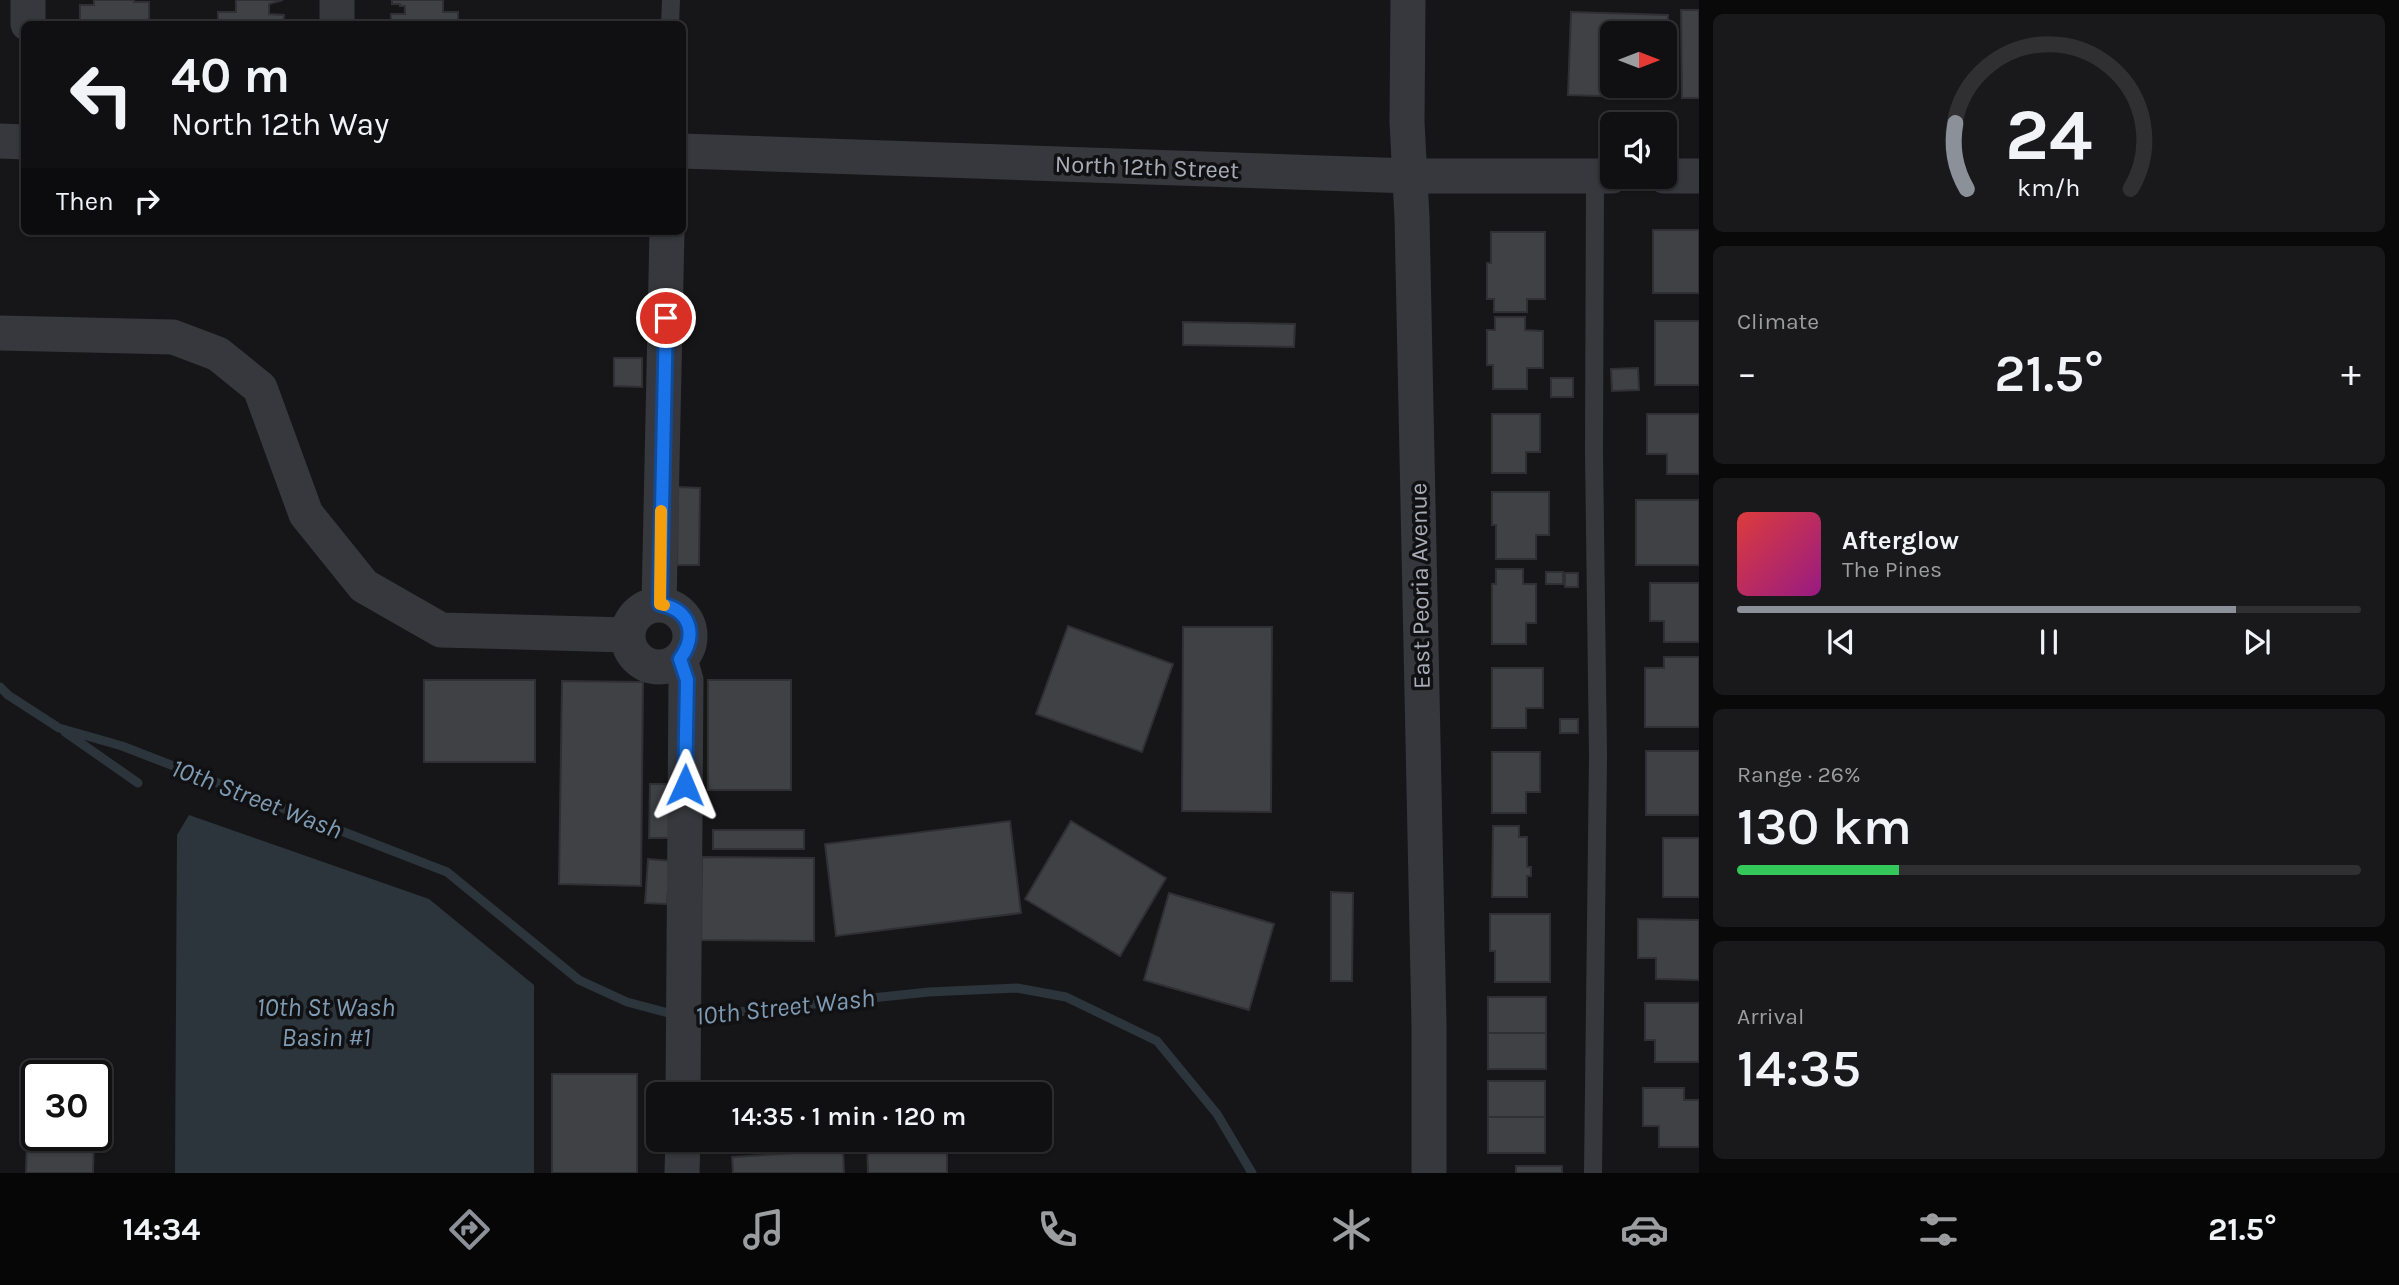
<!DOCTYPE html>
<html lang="en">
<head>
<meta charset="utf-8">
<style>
	:root { --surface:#101012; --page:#19191b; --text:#f1f3f6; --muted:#9c9d9f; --line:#303032; --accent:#8c9099 }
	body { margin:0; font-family:Karla,sans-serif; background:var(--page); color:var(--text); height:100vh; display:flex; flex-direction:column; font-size:26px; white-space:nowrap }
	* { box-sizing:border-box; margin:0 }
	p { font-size:23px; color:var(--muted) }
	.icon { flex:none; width:38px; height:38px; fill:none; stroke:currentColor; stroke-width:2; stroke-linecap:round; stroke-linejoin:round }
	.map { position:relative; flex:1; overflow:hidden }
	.sheet { display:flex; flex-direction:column; gap:14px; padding:14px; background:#09090a; width:700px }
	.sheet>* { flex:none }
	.hud { position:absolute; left:21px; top:21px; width:665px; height:214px; border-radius:10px; box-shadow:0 2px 5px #0004,0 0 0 2px var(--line); background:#101012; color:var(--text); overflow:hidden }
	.needle { width:46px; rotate:90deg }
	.tools { position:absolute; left:1600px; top:21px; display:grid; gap:14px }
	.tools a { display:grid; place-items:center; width:77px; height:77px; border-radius:10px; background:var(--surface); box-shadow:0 2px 5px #0004,0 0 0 2px var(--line); font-size:35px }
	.speed { position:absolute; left:21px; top:1060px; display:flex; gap:14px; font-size:35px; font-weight:700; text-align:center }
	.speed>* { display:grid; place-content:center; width:91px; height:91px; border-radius:50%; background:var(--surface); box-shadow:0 2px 5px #0004,0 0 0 2px var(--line); line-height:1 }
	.speed .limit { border:4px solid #111; border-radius:10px; background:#fff; color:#111 }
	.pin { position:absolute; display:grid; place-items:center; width:60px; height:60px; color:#fff; margin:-30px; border:4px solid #fff; border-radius:50%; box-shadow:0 2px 7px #0007 }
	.me { position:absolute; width:77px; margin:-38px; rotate:1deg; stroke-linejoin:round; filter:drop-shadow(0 0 5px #0008) }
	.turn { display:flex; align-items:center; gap:24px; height:147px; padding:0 35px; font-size:32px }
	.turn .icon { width:91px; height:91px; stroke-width:2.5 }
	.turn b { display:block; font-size:49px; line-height:60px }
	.then { display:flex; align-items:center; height:66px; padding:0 35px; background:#0003; gap:14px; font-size:26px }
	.big { font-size:52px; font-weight:600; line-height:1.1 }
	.sheet .tile { flex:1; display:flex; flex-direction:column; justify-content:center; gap:10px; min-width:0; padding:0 24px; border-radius:10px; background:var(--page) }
	.sheet .dial { align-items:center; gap:0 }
	.dial svg { height:182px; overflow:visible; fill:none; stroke:var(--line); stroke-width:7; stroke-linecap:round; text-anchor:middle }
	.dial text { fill:var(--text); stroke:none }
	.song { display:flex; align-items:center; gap:21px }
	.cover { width:84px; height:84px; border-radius:10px; background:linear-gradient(135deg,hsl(0 70% 55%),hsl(310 70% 35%)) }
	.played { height:7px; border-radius:4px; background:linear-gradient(90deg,var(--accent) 80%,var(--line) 80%) }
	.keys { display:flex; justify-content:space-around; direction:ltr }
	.heat { display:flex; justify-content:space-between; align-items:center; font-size:38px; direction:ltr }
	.charge { height:10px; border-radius:5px; background:linear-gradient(90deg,#34c759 26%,var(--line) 0) }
	.trip { position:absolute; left:646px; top:1082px; width:406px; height:70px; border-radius:10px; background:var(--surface); box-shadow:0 2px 5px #0004,0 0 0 2px var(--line); font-weight:600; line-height:70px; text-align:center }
	.tab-bar { display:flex; height:112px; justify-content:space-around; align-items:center; background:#060607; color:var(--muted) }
	.tab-bar .icon { width:49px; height:49px }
	.tab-bar .selected { color:var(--accent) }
	.tab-bar b { font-size:32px; color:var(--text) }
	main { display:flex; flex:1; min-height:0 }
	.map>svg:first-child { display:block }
	.water { fill:#2c353c }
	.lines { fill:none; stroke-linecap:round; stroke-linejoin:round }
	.stream { stroke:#2c353c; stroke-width:9 }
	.building { fill:#404145; stroke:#303034; stroke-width:2; fill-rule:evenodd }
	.service { stroke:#37383d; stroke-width:18 }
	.minor { stroke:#37383d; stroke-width:35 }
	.route-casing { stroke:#114b97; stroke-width:18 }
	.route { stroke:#1a73e8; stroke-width:12 }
	.slow { stroke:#f59e0b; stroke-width:12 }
	.labels { text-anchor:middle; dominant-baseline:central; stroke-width:7; stroke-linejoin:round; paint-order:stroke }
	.street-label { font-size:24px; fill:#a8adb8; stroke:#111113 }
	.water-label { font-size:26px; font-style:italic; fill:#7f9bb3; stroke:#111113 }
</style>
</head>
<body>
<main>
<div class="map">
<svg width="1699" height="1173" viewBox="0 0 1699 1173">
	<rect width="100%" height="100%" fill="#161618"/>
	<path class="water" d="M189 815 429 899 534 985V1173H175L177 835Z"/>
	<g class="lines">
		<path class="stream" d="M0 687 8 695 59 728 122 746 447 872 579 980 627 1002 676 1015
			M65 732 138 783
			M690 1017 929 992 1017 988 1066 997 1157 1041 1217 1114 1252 1173"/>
	</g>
	<path class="building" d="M94 0H134V2H149V24H80V5H94Z
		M236 0H283L269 4V14L284 15 283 24H218V12H236Z
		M392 0H443V12H458V24H391V14H405V6H400V4H392Z
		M1681 10H1699V98H1682Z
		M1571 12 1668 15 1666 98 1568 95ZM1612 33H1664V86H1612Z
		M1653 230H1699V293H1653Z
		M1491 232H1545V299H1527V312H1494V299H1487V263H1491Z
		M1495 317H1525V330L1543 331V368H1527V389H1493V365H1487V330H1495Z
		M1655 321H1699V385H1655Z
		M1183 322 1295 324 1294 347 1183 345Z
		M614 358H642V387L614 386Z
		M1638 368 1639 390 1612 391 1611 369Z
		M1551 378H1573V397H1551Z
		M1492 414H1540V452H1526V473H1492Z
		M1647 414H1699V474H1667V454H1647Z
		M678 487 700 488 699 565H677Z
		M1492 492H1549V535H1536V559H1496V525H1492Z
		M1636 500H1699V565H1636Z
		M1496 569H1523V584H1536V623H1526V644H1492V584H1496Z
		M1546 572H1563V584H1546Z
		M1565 573H1578V587H1565Z
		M1650 583H1699V642H1664V621H1650Z
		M1068 626 1173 664 1142 752 1036 714Z
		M1183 627H1272L1271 812 1182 811Z
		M1664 657H1699V727H1645V668H1664Z
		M1492 668H1543V708H1526V728H1492Z
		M424 680H535V762H424Z
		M708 680H791V790H708Z
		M562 681 643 682 641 886 559 884Z
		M1560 719H1578V733H1560Z
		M1646 751H1699V815H1646Z
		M1492 752H1540V792H1526V813H1492Z
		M650 784H672L671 838H649Z
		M1010 821 1021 913 836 936 825 844Z
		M1071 821 1166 878 1120 956 1025 899Z
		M1493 826H1519V837H1527V867H1531V876H1527V897H1492Z
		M713 830H804V849H713Z
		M1663 838H1699V897H1663Z
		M702 857 814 858V941L701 940Z
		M648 859 670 861 667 904 645 903Z
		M1331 892 1353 893 1352 981H1331Z
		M1169 893 1274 924 1249 1010 1144 980Z
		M1490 914H1550V982H1495V951H1490Z
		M1638 919 1699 920V980L1656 979V958H1638Z
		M1488 997H1546V1033H1488Z
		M1645 1003H1699V1062H1655V1040H1645Z
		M1488 1033H1546V1069H1488Z
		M552 1074H637V1173H552Z
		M1488 1081H1545V1117H1488Z
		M1643 1088H1684V1100H1699V1147H1659V1126H1643Z
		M28 1101H37V1136H94L93 1173H26Z
		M1488 1117H1545V1153H1488Z
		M867 1139H947V1173H868Z
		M843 1150 844 1173H733L732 1157Z
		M1516 1166H1562V1173H1516Z"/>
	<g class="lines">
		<path class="service" d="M670 24 671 0
			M1593 1173 1598 756 1594 453 1595 176"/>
		<path class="minor" d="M1408 0 1407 122 1412 218 1429 1025V1173
			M28 24V0
			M337 24V0
			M0 141 24 142
			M682 151 1411 176H1612
			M1664 176H1699
			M0 333 173 337 218 354 260 388 306 514 364 586 441 630 627 635
			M659 604 667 231
			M628 636a31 31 0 1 1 62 0a31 31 0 1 1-62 0Z
			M680 659 686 680 683 1094
			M682 1173 683 1139"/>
	</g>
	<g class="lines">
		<g class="route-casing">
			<path id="route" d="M666 318 660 604C690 610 698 634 680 659L687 680 685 785"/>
		</g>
		<use href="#route" class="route"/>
		<path class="slow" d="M661 511 660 604 664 605"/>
	</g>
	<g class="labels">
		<g class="street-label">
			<text transform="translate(1147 167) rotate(2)">North 12th Street</text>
			<text transform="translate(1420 586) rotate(-91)">East Peoria Avenue</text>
		</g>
		<g class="water-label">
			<text transform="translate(257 799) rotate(21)">10th Street Wash</text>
			<text x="326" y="1007">10th St Wash<tspan x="326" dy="30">Basin #1</tspan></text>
			<text transform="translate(785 1007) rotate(-6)">10th Street Wash</text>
		</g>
	</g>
</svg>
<div class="tools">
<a><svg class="needle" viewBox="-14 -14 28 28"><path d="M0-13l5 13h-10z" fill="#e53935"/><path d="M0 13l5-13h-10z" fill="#9c9d9f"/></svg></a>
<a><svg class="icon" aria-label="sound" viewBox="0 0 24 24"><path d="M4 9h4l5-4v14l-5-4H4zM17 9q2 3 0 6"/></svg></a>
</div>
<div class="speed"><div class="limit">30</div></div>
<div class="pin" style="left:666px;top:318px;background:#d93025"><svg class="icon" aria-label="arrive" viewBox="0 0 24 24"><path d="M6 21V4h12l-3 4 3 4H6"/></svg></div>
<svg class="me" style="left:685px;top:785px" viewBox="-20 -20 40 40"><path d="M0-17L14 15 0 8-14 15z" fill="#1a73e8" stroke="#fff" stroke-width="4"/></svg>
<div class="trip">14:35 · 1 min · 120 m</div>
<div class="hud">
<div class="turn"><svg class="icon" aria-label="left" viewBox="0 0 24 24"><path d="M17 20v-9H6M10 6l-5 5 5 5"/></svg><div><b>40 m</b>North 12th Way</div></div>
<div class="then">Then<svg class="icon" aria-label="right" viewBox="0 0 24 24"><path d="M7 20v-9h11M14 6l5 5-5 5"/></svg></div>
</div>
</div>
<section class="sheet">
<div class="tile dial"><svg viewBox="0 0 100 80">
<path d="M14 69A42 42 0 1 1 86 69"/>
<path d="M14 69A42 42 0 0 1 9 40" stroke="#8c9099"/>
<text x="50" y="56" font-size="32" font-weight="700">24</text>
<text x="50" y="72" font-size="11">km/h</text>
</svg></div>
<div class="tile"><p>Climate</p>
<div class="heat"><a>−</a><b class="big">21.5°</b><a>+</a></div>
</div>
<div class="tile">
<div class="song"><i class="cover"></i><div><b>Afterglow</b><p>The Pines</p></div></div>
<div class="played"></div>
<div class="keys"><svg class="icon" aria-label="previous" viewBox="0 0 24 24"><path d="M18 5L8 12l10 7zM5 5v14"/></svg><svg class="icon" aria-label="pause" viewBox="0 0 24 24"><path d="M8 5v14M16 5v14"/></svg><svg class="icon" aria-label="next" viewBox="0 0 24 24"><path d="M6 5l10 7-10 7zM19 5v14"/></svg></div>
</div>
<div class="tile"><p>Range · 26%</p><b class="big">130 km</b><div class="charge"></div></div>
<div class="tile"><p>Arrival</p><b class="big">14:35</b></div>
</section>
</main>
<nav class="tab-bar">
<b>14:34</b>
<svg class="icon selected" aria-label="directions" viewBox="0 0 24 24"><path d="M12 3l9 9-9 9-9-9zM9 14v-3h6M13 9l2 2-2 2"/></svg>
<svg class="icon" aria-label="music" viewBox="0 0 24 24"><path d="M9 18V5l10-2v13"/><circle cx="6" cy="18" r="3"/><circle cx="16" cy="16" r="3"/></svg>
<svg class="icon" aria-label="phone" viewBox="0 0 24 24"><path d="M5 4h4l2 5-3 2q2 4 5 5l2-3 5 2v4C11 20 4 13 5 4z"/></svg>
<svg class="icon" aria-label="climate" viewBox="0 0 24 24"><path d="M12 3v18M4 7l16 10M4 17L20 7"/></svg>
<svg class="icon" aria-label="car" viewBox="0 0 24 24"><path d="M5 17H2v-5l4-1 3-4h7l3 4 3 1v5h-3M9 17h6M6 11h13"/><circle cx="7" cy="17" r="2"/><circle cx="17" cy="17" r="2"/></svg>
<svg class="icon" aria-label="filters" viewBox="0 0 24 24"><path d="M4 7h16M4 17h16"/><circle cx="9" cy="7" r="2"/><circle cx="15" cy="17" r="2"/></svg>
<b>21.5°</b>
</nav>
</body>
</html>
